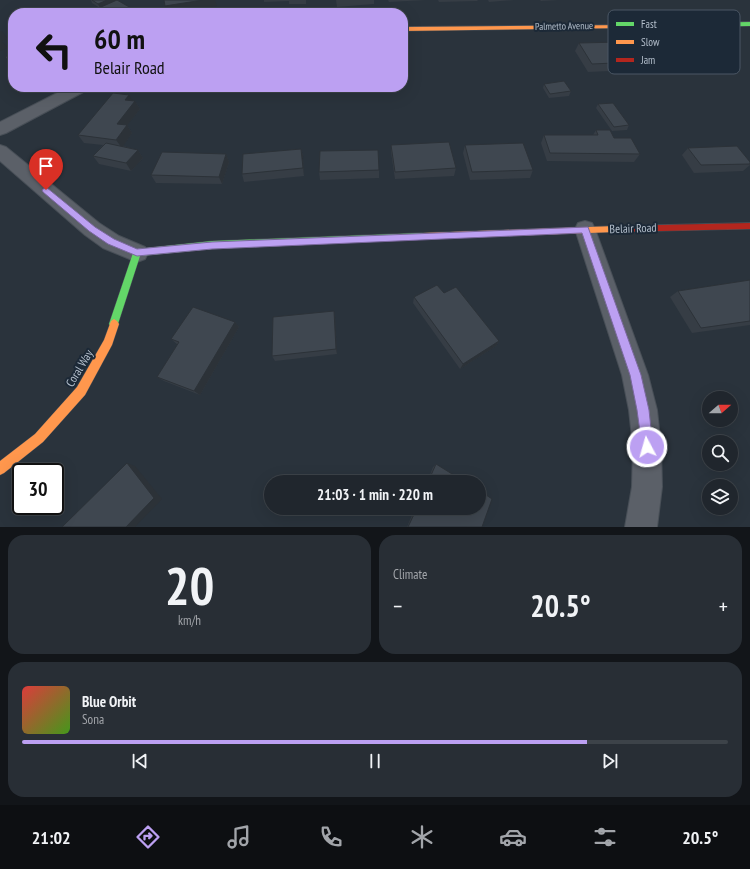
<!DOCTYPE html>
<html lang="en">
<head>
<meta charset="utf-8">
<style>
	:root { --surface:#20262d; --page:#282e35; --text:#f1f3f6; --muted:#a2a5aa; --line:#3d4349; --accent:#bca0f2 }
	body { margin:0; font-family:"PT Sans Narrow",sans-serif; background:var(--page); color:var(--text); height:100vh; display:flex; flex-direction:column; font-size:15px; white-space:nowrap }
	* { box-sizing:border-box; margin:0 }
	p { font-size:13px; color:var(--muted) }
	.icon { flex:none; width:22px; height:22px; fill:none; stroke:currentColor; stroke-width:2; stroke-linecap:round; stroke-linejoin:round }
	.map { position:relative; height:527px; overflow:hidden }
	.details { display:flex; flex-direction:column; gap:8px; padding:8px; background:#121519; flex:1 }
	.details>* { flex:none }
	.top-card { position:absolute; left:8px; top:8px; width:400px; height:84px; border-radius:16px; box-shadow:0 4px 16px #0002,0 0 0 1px var(--line); background:#bca0f2; color:#111; overflow:hidden }
	.needle { width:26px; rotate:70deg }
	.controls { position:absolute; left:702px; top:391px; display:grid; gap:8px }
	.controls a { display:grid; place-items:center; width:36px; height:36px; border-radius:50%; background:var(--surface); box-shadow:0 4px 16px #0002,0 0 0 1px var(--line); font-size:20px }
	.speed { position:absolute; left:12px; top:463px; display:flex; gap:8px; font-size:20px; font-weight:700; text-align:center }
	.speed>* { display:grid; place-content:center; width:52px; height:52px; border-radius:50%; background:var(--surface); box-shadow:0 4px 16px #0002,0 0 0 1px var(--line); line-height:1 }
	.speed .limit { border:2px solid #111; border-radius:6px; background:#fff; color:#111 }
	.pin { position:absolute; display:grid; place-items:center; width:34px; height:34px; color:#fff; margin:-41px -17px; border-radius:50% 50% 50% 0; rotate:-45deg; box-shadow:0 0 4px #0007 }
	.pin .icon { rotate:45deg }
	.me { position:absolute; width:44px; margin:-22px; rotate:354deg; stroke-linejoin:round; filter:drop-shadow(0 0 3px #0008) }
	.turn { display:flex; align-items:center; gap:14px; height:84px; padding:0 20px; font-size:18px }
	.turn .icon { width:52px; height:52px; stroke-width:2.5 }
	.turn b { display:block; font-size:28px; line-height:34px }
	.big { font-size:30px; font-weight:700; line-height:1.1 }
	.details .card { flex:1; display:flex; flex-direction:column; justify-content:center; gap:6px; min-width:0; padding:0 14px; border-radius:16px; background:var(--page) }
	.details .dial { align-items:center; gap:0 }
	.dial b { font-size:52px; line-height:1 }
	.song { display:flex; align-items:center; gap:12px }
	.cover { width:48px; height:48px; border-radius:6px; background:linear-gradient(135deg,hsl(0 70% 55%),hsl(100 70% 35%)) }
	.played { height:4px; border-radius:2px; background:linear-gradient(90deg,var(--accent) 80%,var(--line) 80%) }
	.keys { display:flex; justify-content:space-around; direction:ltr }
	.heat { display:flex; justify-content:space-between; align-items:center; font-size:22px; direction:ltr }
	.details .tiles { flex:1; display:grid; gap:8px; grid-template-columns:1fr 1fr }
	.card:last-child { grid-column:span 2 }
	.trip { position:absolute; left:264px; top:475px; width:222px; height:40px; border-radius:20px; background:var(--surface); box-shadow:0 4px 16px #0002,0 0 0 1px var(--line); font-weight:700; line-height:40px; text-align:center }
	.dock { display:flex; height:64px; justify-content:space-around; align-items:center; background:#0d0f12; color:var(--muted) }
	.dock .icon { width:28px; height:28px }
	.dock .current { color:var(--accent) }
	.dock b { font-size:18px; color:var(--text) }
	.map>svg:first-child { display:block }
	.lines { fill:none; stroke-linecap:round; stroke-linejoin:round }
	.street-casing { stroke:#484f57; stroke-width:2 }
	.fast-casing { stroke:#484f57; stroke-width:1 }
	.slow-casing { stroke:#484f57; stroke-width:1 }
	.jam-casing { stroke:#484f57; stroke-width:1 }
	.street { fill:#5b6068; fill-rule:evenodd }
	.fast { fill:#63d668; fill-rule:evenodd }
	.slow { fill:#ff974d; fill-rule:evenodd }
	.jam { fill:#b3261e; fill-rule:evenodd }
	.wall { fill:#363d45 }
	.shaded-wall { fill:#2c3238 }
	.building { fill:#3f4750; stroke:#2c3238 }
	.route { fill:#bca0f2; stroke:#7a689d }
	.labels { text-anchor:middle; dominant-baseline:central; stroke-width:4; stroke-linejoin:round; paint-order:stroke }
	.far-street-label { font-size:10px; fill:#b4bfcc; stroke:#1c2937 }
	.street-label { font-size:12px; fill:#b4bfcc; stroke:#1c2937 }
	.key { fill:#1c2937; stroke:#4a5664; stroke-width:1 }
	.key-label { font-size:11px; fill:#b4bfcc }
</style>
</head>
<body>
<div class="map">
<svg width="750" height="527" viewBox="0 0 750 527">
	<rect width="100%" height="100%" fill="#2a333c"/>
	<g class="lines">
		<g class="street-casing">
			<path id="street" d="M69 87H89L87 90 6 133 0 135V122Z
				M0 145 6 147 99 223 119 236 145 247 148 253 145 259 137 262 103 248 85 235 0 161Z
				M585 221 592 223 595 229 648 375 657 410 661 447 662 487 657 527H625L632 487 633 447 629 410 622 375 575 229 578 223Z"/>
		</g>
		<g class="fast-casing">
			<path id="fast" d="M750 22V26L626 28 623 26 626 24Z
				M423 233 427 236 423 239 212 249 140 256 117 327 114 329 111 327 109 324 133 253 134 250 137 249 212 241Z"/>
		</g>
		<g class="slow-casing">
			<path id="slow" d="M628 25 629 26 626 28 403 31V27Z
				M615 226 619 229 615 232 423 239 419 236 423 233Z
				M114 319 117 321 119 324 112 345 85 395 43 442 4 473 0 475V461L35 434 77 387 104 340 111 321Z"/>
		</g>
		<g class="jam-casing">
			<path id="jam" d="M750 223V229L615 232 611 229 615 226Z"/>
		</g>
		<use href="#street" class="street"/>
		<use href="#fast" class="fast"/>
		<use href="#slow" class="slow"/>
		<use href="#jam" class="jam"/>
	</g>
	<path class="wall" d="M91 0H119L118 1 138 12 103 11 101 7 100 8 92 3Z
		M264 0H306V4H289V1L264 2Z
		M336 0H374V4L337 7Z
		M388 0H426L389 2Z
		M438 0H478L477 1 439 2Z
		M488 0H514L489 2Z
		M540 0H559L541 1Z
		M658 42 724 55 718 63 664 64 654 50Z
		M579 43 636 62 632 70 588 72 575 51Z
		M13 53V66L5 57Z
		M544 84 571 91 569 96 549 98 543 88Z
		M132 101H135L140 109 127 125 132 133 123 146 138 150 143 158 131 171 99 164 93 156 103 145 84 143 78 135Z
		M598 104 629 125 627 130 612 131 596 108Z
		M596 130 614 138 640 154 634 162 547 161 541 143 544 135H593Z
		M391 145 456 168 454 176 395 179 391 152Z
		M465 145 533 170 530 178 470 180 463 153Z
		M688 148 750 162V165L743 171 694 173 682 155Z
		M301 149 303 156 304 176 244 182 242 174Z
		M226 154 229 162 222 184 156 183 151 175Z
		M379 170V178L320 180 319 172Z
		M750 280V325L692 333 670 297 678 291Z
		M444 293 499 341 496 346 460 369 413 303 414 297Z
		M334 311 335 317 337 354 275 361 272 356Z
		M235 322 239 327 200 395 164 381 157 377 178 345 171 339Z
		M436 464 465 482H427L433 467Z
		M415 508H479L482 527H407Z"/>
	<path class="shaded-wall" d="M107 0H119L100 8 98 4Z
		M203 0H215L217 6 174 13H168L165 6Z
		M0 31H2L8 39 2 41 8 48 0 51Z
		M129 95 134 103 135 101 140 109 122 132 117 124 125 100Z
		M127 125 132 133 122 148 116 140Z
		M301 149 303 156 304 176 303 168Z
		M138 150 143 158 131 171 126 163Z
		M226 154 229 162 222 184 219 177Z
		M334 311 335 317 337 354 336 349Z
		M235 322 239 327 200 395 194 391Z
		M499 341 496 346 460 369 463 364Z
		M127 463 135 466 162 499 135 527H126Z"/>
	<path class="building" d="M92 0H107L98 4Z
		M117 0 138 12 135 13H98L106 10 101 7Z
		M164 0H203L165 6Z
		M621 42 636 62 592 64 579 43Z
		M13 53V63L5 57Z
		M564 81 571 91 550 94 544 84Z
		M113 93 129 95 125 100 135 101 117 124 127 125 116 140 78 135Z
		M613 103 629 125 614 127 598 104Z
		M596 130H610L614 138H631L640 154 550 153 544 135H598Z
		M449 142 456 168 395 172 391 145Z
		M106 143 138 150 126 163 93 156Z
		M523 143 533 170 472 172 465 145Z
		M737 146 750 162V164L701 165 688 148Z
		M301 149 303 168 242 174 243 154Z
		M378 150 379 170 319 172 320 151Z
		M162 152 226 154 219 177 151 175Z
		M750 280V321L701 328 678 291Z
		M437 285 444 293 456 287 499 341 463 364 414 297Z
		M193 307 235 322 194 391 157 377 179 342 171 339Z
		M334 311 336 349 272 356 273 317Z
		M127 463 154 498 126 527H62Z
		M436 464 465 482H428Z
		M479 490 492 499 482 527H408L417 508H479Z"/>
	<path class="route" d="M46 187 95 227 114 239 137 249 212 242 588 227 641 375 649 410 653 447 652 451 647 453 643 451 642 447 637 410 630 375 582 233 212 249 137 256 108 244 89 231 43 192 42 190Z"/>
	<g class="labels">
		<g class="far-street-label">
			<text transform="translate(564 26) rotate(-1)">Palmetto Avenue</text>
		</g>
		<g class="street-label">
			<text transform="translate(633 228) rotate(-2)">Belair Road</text>
			<text transform="translate(79 368) rotate(-59)">Coral Way</text>
		</g>
	</g>
	<rect x="608" y="10" width="132" height="64" rx="6" class="key"/>
	<rect x="616" y="22" width="18" height="4" fill="#63d668"/>
	<rect x="616" y="40" width="18" height="4" fill="#ff974d"/>
	<rect x="616" y="58" width="18" height="4" fill="#b3261e"/>
	<g class="key-label">
		<text x="641" y="28">Fast</text>
		<text x="641" y="46">Slow</text>
		<text x="641" y="64">Jam</text>
	</g>
</svg>
<div class="controls">
<a><svg class="needle" viewBox="-14 -14 28 28"><path d="M0-13l5 13h-10z" fill="#e53935"/><path d="M0 13l5-13h-10z" fill="#a2a5aa"/></svg></a>
<a><svg class="icon" aria-label="search" viewBox="0 0 24 24"><circle cx="10" cy="10" r="6"/><path d="M15 15l6 6"/></svg></a>
<a><svg class="icon" aria-label="layers" viewBox="0 0 24 24"><path d="M12 4l9 5-9 5-9-5zM3 14l9 5 9-5"/></svg></a>
</div>
<div class="speed"><div class="limit">30</div></div>
<div class="pin" style="left:46px;top:190px;background:#d93025"><svg class="icon" aria-label="arrive" viewBox="0 0 24 24"><path d="M6 21V4h12l-3 4 3 4H6"/></svg></div>
<svg class="me" style="left:647px;top:447px" viewBox="-20 -20 40 40"><circle r="17" fill="#bca0f2" stroke="#fff" stroke-width="3"/><path d="M0-11L8 9 0 5-8 9z" fill="#fff"/></svg>
<div class="trip">21:03 · 1 min · 220 m</div>
<div class="top-card">
<div class="turn"><svg class="icon" aria-label="left" viewBox="0 0 24 24"><path d="M17 20v-9H6M10 6l-5 5 5 5"/></svg><div><b>60 m</b>Belair Road</div></div>
</div>
</div>
<section class="details">
<div class="tiles">
<div class="card dial"><b>20</b><p>km/h</p></div>
<div class="card"><p>Climate</p>
<div class="heat"><a>−</a><b class="big">20.5°</b><a>+</a></div>
</div>
<div class="card">
<div class="song"><i class="cover"></i><div><b>Blue Orbit</b><p>Sona</p></div></div>
<div class="played"></div>
<div class="keys"><svg class="icon" aria-label="previous" viewBox="0 0 24 24"><path d="M18 5L8 12l10 7zM5 5v14"/></svg><svg class="icon" aria-label="pause" viewBox="0 0 24 24"><path d="M8 5v14M16 5v14"/></svg><svg class="icon" aria-label="next" viewBox="0 0 24 24"><path d="M6 5l10 7-10 7zM19 5v14"/></svg></div>
</div>
</div>
</section>
<nav class="dock">
<b>21:02</b>
<svg class="icon current" aria-label="directions" viewBox="0 0 24 24"><path d="M12 3l9 9-9 9-9-9zM9 14v-3h6M13 9l2 2-2 2"/></svg>
<svg class="icon" aria-label="music" viewBox="0 0 24 24"><path d="M9 18V5l10-2v13"/><circle cx="6" cy="18" r="3"/><circle cx="16" cy="16" r="3"/></svg>
<svg class="icon" aria-label="phone" viewBox="0 0 24 24"><path d="M5 4h4l2 5-3 2q2 4 5 5l2-3 5 2v4C11 20 4 13 5 4z"/></svg>
<svg class="icon" aria-label="climate" viewBox="0 0 24 24"><path d="M12 3v18M4 7l16 10M4 17L20 7"/></svg>
<svg class="icon" aria-label="car" viewBox="0 0 24 24"><path d="M5 17H2v-5l4-1 3-4h7l3 4 3 1v5h-3M9 17h6M6 11h13"/><circle cx="7" cy="17" r="2"/><circle cx="17" cy="17" r="2"/></svg>
<svg class="icon" aria-label="filters" viewBox="0 0 24 24"><path d="M4 7h16M4 17h16"/><circle cx="9" cy="7" r="2"/><circle cx="15" cy="17" r="2"/></svg>
<b>20.5°</b>
</nav>
</body>
</html>
